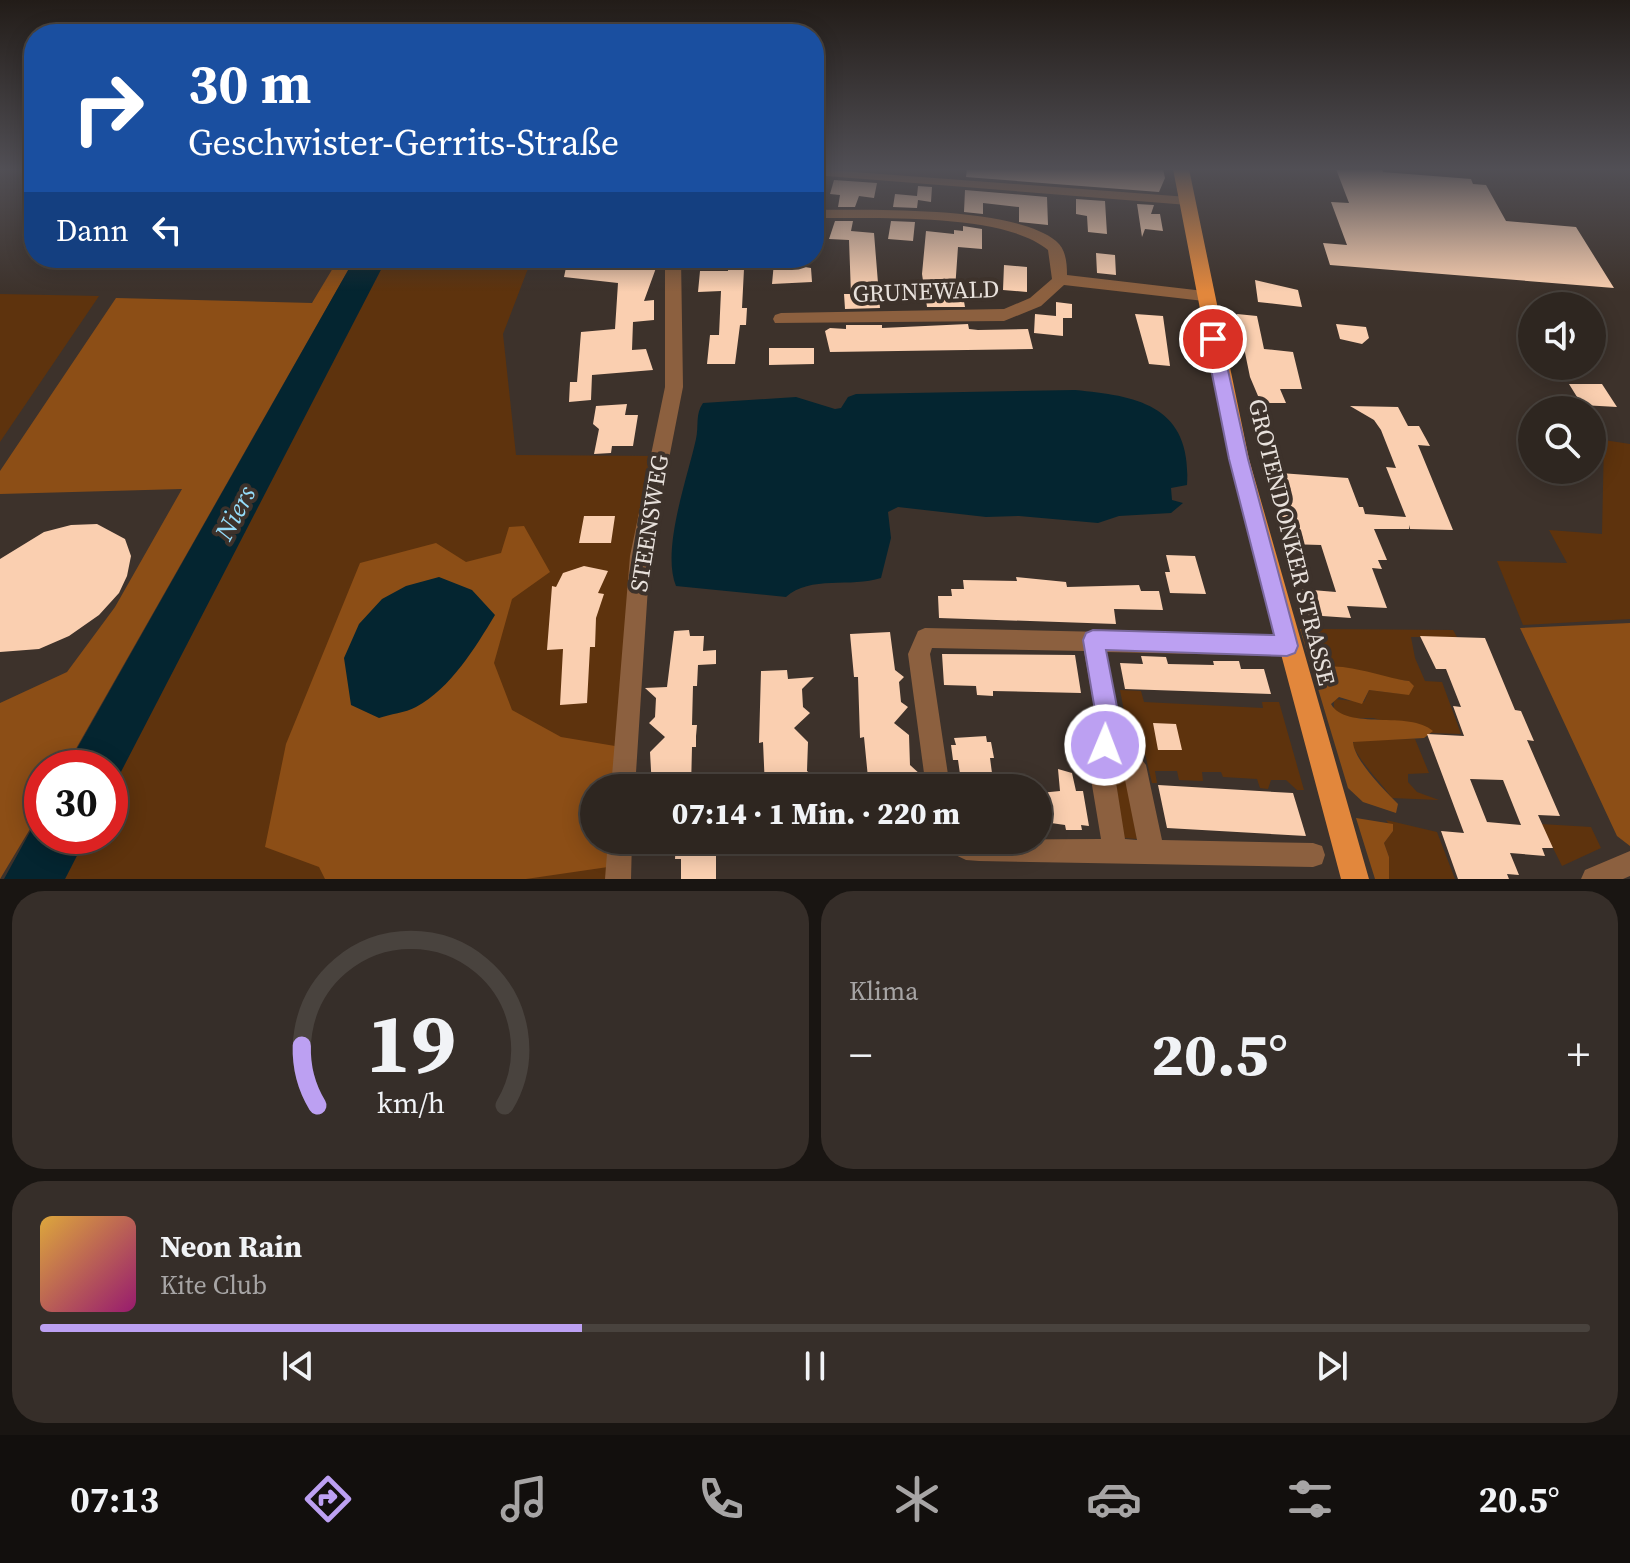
<!DOCTYPE html>
<html lang="de">
<head>
<meta charset="utf-8">
<style>
	:root { --surface:#2e2620; --page:#362e29; --text:#f1f3f6; --muted:#a7a5a5; --line:#49433e; --accent:#bca0f2 }
	body { margin:0; font-family:"Source Serif 4",serif; background:var(--page); color:var(--text); height:100vh; display:flex; flex-direction:column; font-size:30px; white-space:nowrap }
	* { box-sizing:border-box; margin:0 }
	p { font-size:26px; color:var(--muted) }
	.icon { flex:none; width:44px; height:44px; fill:none; stroke:currentColor; stroke-width:2; stroke-linecap:round; stroke-linejoin:round }
	.map { position:relative; height:879px; overflow:hidden }
	.sheet { display:flex; flex-direction:column; gap:12px; padding:12px; background:#191512; flex:1 }
	.sheet>* { flex:none }
	.guide { position:absolute; left:24px; top:24px; width:800px; height:244px; border-radius:32px; box-shadow:0 4px 20px #0003,0 0 0 2px var(--line); background:#1a4fa0; color:#fff; overflow:hidden }
	.controls { position:absolute; left:1518px; top:292px; display:grid; gap:16px }
	.controls a { display:grid; place-items:center; width:88px; height:88px; border-radius:50%; background:var(--surface); box-shadow:0 4px 20px #0003,0 0 0 2px var(--line); font-size:40px }
	.speed { position:absolute; left:24px; top:750px; display:flex; gap:16px; font-size:40px; font-weight:700; text-align:center }
	.speed>* { display:grid; place-content:center; width:104px; height:104px; border-radius:50%; background:var(--surface); box-shadow:0 4px 20px #0003,0 0 0 2px var(--line); line-height:1 }
	.speed .limit { border:12px solid #d22; background:#fff; color:#111 }
	.pin { position:absolute; display:grid; place-items:center; width:68px; height:68px; color:#fff; margin:-34px; border:4px solid #fff; border-radius:50%; box-shadow:0 2px 8px #0007 }
	.me { position:absolute; width:88px; margin:-44px; rotate:1deg; stroke-linejoin:round; filter:drop-shadow(0 0 6px #0008) }
	.turn { display:flex; align-items:center; gap:28px; height:168px; padding:0 32px; font-size:36px }
	.turn .icon { width:104px; height:104px; stroke-width:2.5 }
	.turn b { display:block; font-size:56px; line-height:68px }
	.then { display:flex; align-items:center; height:76px; padding:0 32px; background:#0003; gap:16px; font-size:30px }
	.big { font-size:60px; font-weight:800; line-height:1.1 }
	.sheet .widget { flex:1; display:flex; flex-direction:column; justify-content:center; gap:12px; min-width:0; padding:0 28px; border-radius:32px; background:var(--page) }
	.sheet .dial { align-items:center; gap:0 }
	.dial svg { height:208px; overflow:visible; fill:none; stroke:var(--line); stroke-width:7; stroke-linecap:round; text-anchor:middle }
	.dial text { fill:var(--text); stroke:none }
	.song { display:flex; align-items:center; gap:24px }
	.cover { width:96px; height:96px; border-radius:12px; background:linear-gradient(135deg,hsl(40 70% 55%),hsl(320 70% 35%)) }
	.played { height:8px; border-radius:4px; background:linear-gradient(90deg,var(--accent) 35%,var(--line) 35%) }
	.keys { display:flex; justify-content:space-around; direction:ltr }
	.heat { display:flex; justify-content:space-between; align-items:center; font-size:44px; direction:ltr }
	.sheet .tiles { flex:1; display:grid; gap:12px; grid-template-columns:1fr 1fr }
	.widget:last-child { grid-column:span 2 }
	.trip { position:absolute; left:580px; top:774px; width:472px; height:80px; border-radius:40px; background:var(--surface); box-shadow:0 4px 20px #0003,0 0 0 2px var(--line); font-weight:800; line-height:80px; text-align:center }
	.menu { display:flex; height:128px; justify-content:space-around; align-items:center; background:#120f0d; color:var(--muted) }
	.menu .icon { width:56px; height:56px }
	.menu .selected { color:var(--accent) }
	.menu b { font-size:36px; color:var(--text) }
	.map>svg:first-child { display:block }
	.green { fill:#5e330d }
	.forest { fill:#8c4e16 }
	.water { fill:#042530 }
	.building { fill:#facfb0; fill-rule:evenodd }
	.lines { fill:none; stroke-linecap:round; stroke-linejoin:round }
	.minor { fill:#8c603f; fill-rule:evenodd }
	.major { fill:#e2873c; fill-rule:evenodd }
	.route { fill:#bca0f2; stroke:#7a689d; stroke-width:2 }
	.labels { text-anchor:middle; dominant-baseline:central; stroke-width:8; stroke-linejoin:round; paint-order:stroke }
	.street-label { font-size:24px; fill:#e8e1dc; stroke:#3d322b }
	.water-label { font-size:26px; font-style:italic; fill:#95dcf9; stroke:#3d322b }
</style>
</head>
<body>
<div class="map">
<svg width="1630" height="879" viewBox="0 0 1630 879">
	<rect width="100%" height="100%" fill="#3d322b"/>
	<path class="green" d="M387 258H532L503 334 516 455 658 456 623 788H594V840L618 879H65L87 836H110V793Z
		M0 294 99 296 0 442Z
		M1604 440 1630 444V619L1523 625 1497 561 1567 563 1549 530 1602 534Z
		M1318 629 1453 630 1457 637H1411L1415 658 1425 681 1442 682 1461 734 1432 733 1373 718H1347L1334 710V699L1364 702 1369 690 1403 694 1409 681 1320 669 1316 664 1323 640Z
		M1120 690 1141 691 1144 702 1263 708 1262 702H1279L1304 790H1297L1286 780H1271L1268 789 1260 788 1257 779 1223 777 1221 772H1202L1203 781 1179 780 1177 771H1155L1157 783H1152L1141 737H1129Z
		M1415 739 1429 773 1408 774V782L1417 792 1439 800 1392 798C1378 779 1363 766 1352 744L1356 740Z
		M1112 756 1122 758 1137 839 1124 838Z
		M1386 820 1437 832 1455 879H1389V857L1384 843 1393 831Z
		M1541 824 1591 827 1601 848 1562 866Z"/>
	<path class="forest" d="M339 258H355L65 768H42V809L0 879V703L67 672 115 607 182 489 0 494V471L116 298 312 303Z
		M524 526 550 572 512 599 494 663 512 710 561 737 621 747 617 788H594V840H611L608 867 526 879H325L319 867 265 847 286 744 360 563 436 543 466 562 501 553 509 527Z
		M1630 623V846L1617 836 1520 628Z
		M1300 629H1318L1323 640 1316 663 1320 669C1340 660 1383 678 1409 681L1414 686 1409 695 1369 690 1362 704 1339 697 1331 704C1346 731 1410 710 1433 731L1424 738 1353 742C1354 760 1384 790 1398 804L1396 813 1363 802 1348 788Z
		M1356 818 1393 824V831L1384 843 1389 857V879H1375Z"/>
	<path class="water" d="M355 258H387L110 793V768H66Z
		M1075 390C1139 396 1192 406 1187 485L1171 488 1172 500 1183 503 1171 513 1119 516 1098 523 1019 516 986 517 898 507 888 512 891 538 881 578C851 588 810 575 786 597L676 586C661 550 688 476 696 439 699 426 695 414 703 403L796 397 835 409 841 408 848 397 856 394Z
		M439 577 472 590 495 615C475 648 451 688 416 707 405 713 390 714 379 718L351 705 344 658 359 624 382 599 406 586Z
		M42 810V836H87L65 879H4Z"/>
	<path class="building" d="M967 169H1163L1165 178 1159 192 966 177Z
		M1336 169H1382L1383 172 1471 179 1473 184 1486 185 1506 221 1576 227 1614 288 1330 265 1323 243 1347 245 1331 202 1349 203Z
		M834 180 877 183 874 198 859 196 855 207H838L840 195 830 194Z
		M918 186 932 187 931 202 918 200 917 208 893 207 895 194 917 196Z
		M965 190 1047 197 1048 225 1019 222V207L983 203V214L964 212Z
		M1076 199 1105 201 1107 234 1088 232 1087 216 1076 214Z
		M1137 204 1154 205 1151 214H1160L1163 231 1145 229 1142 237Z
		M835 221H853L851 231 874 233 880 308 845 309 844 294H851L849 240 829 239Z
		M891 221 915 222 913 241 888 239Z
		M963 226 982 229V249L958 247 955 290H962L965 307H927L922 274 926 231 954 234V230L963 231Z
		M1096 253 1115 255 1116 275 1097 273Z
		M568 258 656 268 644 301 654 300V320L633 322 632 350 646 349 653 370 592 375 591 400 569 402 570 382H577L581 332 615 329 618 283 564 277Z
		M774 262 811 268 812 282 772 284Z
		M728 263H742L744 269 742 308H747L746 325H740L735 364H707L710 335H719L721 291 698 292 700 271H728Z
		M1004 265 1027 267V292L1003 290Z
		M1255 280 1298 290 1302 307 1258 302Z
		M1056 302 1072 304V318H1063V336L1034 333 1035 314 1056 316Z
		M1135 314 1163 316 1170 366 1149 364Z
		M1237 314 1257 316 1264 349 1293 352 1302 389H1280L1286 403H1261L1250 377Z
		M968 324 969 329 978 330 1028 329 1033 349 830 352 825 331 830 328 846 329V325H882V328Z
		M1336 324 1366 327 1369 338 1362 344 1340 339Z
		M769 348H814V364L769 365Z
		M1569 384H1602L1617 407 1582 405Z
		M627 404 625 415H638L633 446H612L611 453 594 454 599 429 593 424 596 406Z
		M1350 406 1398 407 1408 426H1419L1430 446 1418 445 1453 530 1410 529 1409 525V529H1374L1387 560H1378L1382 569 1372 568 1387 608 1347 606 1351 618 1308 615 1300 589 1336 592 1321 545 1287 544 1266 472 1348 478 1359 507H1363L1365 514 1406 517 1386 467 1396 468 1381 430 1374 420Z
		M584 516H615L611 543H579Z
		M97 524 125 539 131 556 127 576 119 593 99 615 69 636 39 649 0 652V559L44 532 71 525Z
		M1166 555 1195 556 1206 594 1170 593 1165 572H1170Z
		M584 566 608 571 598 593 604 594 596 618 595 647H590L587 703 560 705 563 649 547 650 552 586 556 587 563 573Z
		M1016 577 1066 582 1067 587 1139 585 1141 591H1159L1163 610 1114 609 1116 624 939 618 938 596H952L951 589H964L963 580 1017 581Z
		M689 630 690 636H704L703 651 716 650V664L698 665 697 686H693L692 725H697L696 736V747H692L691 788H652L650 752 665 737 649 723 655 717 656 698 645 688 667 687 674 631Z
		M890 632 895 670 904 677 899 682 901 702 908 707 894 723 909 735 910 765 921 775 896 777 898 788H869L864 737 860 738 858 677H854L850 634Z
		M1420 636 1485 638 1515 710 1521 711 1534 741 1527 740 1560 816 1538 815 1553 848H1542L1545 856 1510 853 1519 875 1507 874 1509 879H1458L1441 831 1464 833 1427 734 1464 736 1453 706 1461 707 1446 669H1436ZM1470 779 1503 780 1521 825 1487 822Z
		M942 654 1075 655 1081 693 993 691V696L977 695 976 686 944 685Z
		M1141 656 1166 657 1168 664 1214 665 1213 661H1239L1241 669H1264L1271 694 1125 689 1120 663 1143 664Z
		M787 670 788 679 814 677 802 689 803 707 810 713 794 728 808 742 807 771 821 782 793 784V788H765L763 742 759 743 761 671Z
		M1153 723 1176 724 1182 750H1158Z
		M986 736 987 742H991L994 758H990L994 788H962L958 760H953L951 745H956L954 738Z
		M1058 769 1072 773 1076 791H1083L1089 826 1081 825 1082 830H1066L1065 825 1044 822 1040 793 1060 791Z
		M1158 785 1293 793 1306 836 1167 828Z
		M676 840H742L734 855 716 856V879H681V859H675Z"/>
	<g class="lines">
		<path class="minor" d="M814 169 1188 197 1195 201 1188 205 814 175Z
			M814 210C870 210 1013 206 1056 241 1066 249 1067 263 1067 275L1204 291 1212 296 1204 301 1064 285 1041 306 1004 321 775 323 773 319 775 315 781 313 1004 309 1030 298 1052 279 1048 250C1003 212 873 219 814 218Z
			M665 258H681L683 387 650 556 635 788H611L630 556 665 387Z
			M925 628 1287 636 1295 639 1298 646 1295 653 1287 656 1106 652 1121 733 1146 765 1162 840 1313 843 1322 846 1325 855 1322 864 1313 867 979 861 966 860 943 849 940 840 1101 839 1088 761 1091 749 1099 735 1084 651 932 648 930 654 950 788H926L908 654 918 631ZM1112 757 1123 770 1137 840 1125 839Z
			M608 840H632L631 879H605Z
			M1630 851V876L1623 879H1581L1585 870Z"/>
		<path class="major" d="M1173 169H1189L1249 459 1369 879H1341L1229 459Z"/>
	</g>
	<linearGradient id="sky" x2="0" y2="1"><stop stop-color="#221c18"/><stop offset="0.58" stop-color="#514f55"/><stop offset="1" stop-color="#514f55" stop-opacity="0"/></linearGradient>
	<rect width="1630" height="292" fill="url(#sky)"/>
	<path class="route" d="M1213 333 1221 339 1248 459 1298 646 1295 653 1287 656 1106 650 1123 738 1114 753 1105 757 1097 753 1094 745 1099 734 1083 640 1086 633 1093 630 1274 635 1229 459 1205 339Z"/>
	<g class="labels">
		<g class="street-label">
			<text transform="translate(926 291) rotate(-2)">GRUNEWALD</text>
			<text transform="translate(649 523) rotate(-81)">STEENSWEG</text>
			<text transform="translate(1292 542) rotate(76)">GROTENDONKER STRASSE</text>
		</g>
		<g class="water-label">
			<text transform="translate(235 513) rotate(-62)">Niers</text>
		</g>
	</g>
</svg>
<div class="controls">
<a><svg class="icon" aria-label="sound" viewBox="0 0 24 24"><path d="M4 9h4l5-4v14l-5-4H4zM17 9q2 3 0 6"/></svg></a>
<a><svg class="icon" aria-label="search" viewBox="0 0 24 24"><circle cx="10" cy="10" r="6"/><path d="M15 15l6 6"/></svg></a>
</div>
<div class="speed"><div class="limit">30</div></div>
<div class="pin" style="left:1213px;top:339px;background:#d93025"><svg class="icon" aria-label="arrive" viewBox="0 0 24 24"><path d="M6 21V4h12l-3 4 3 4H6"/></svg></div>
<svg class="me" style="left:1105px;top:745px" viewBox="-20 -20 40 40"><circle r="17" fill="#bca0f2" stroke="#fff" stroke-width="3"/><path d="M0-11L8 9 0 5-8 9z" fill="#fff"/></svg>
<div class="trip">07:14 · 1 Min. · 220 m</div>
<div class="guide">
<div class="turn"><svg class="icon" aria-label="right" viewBox="0 0 24 24"><path d="M7 20v-9h11M14 6l5 5-5 5"/></svg><div><b>30 m</b>Geschwister-Gerrits-Straße</div></div>
<div class="then">Dann<svg class="icon" aria-label="left" viewBox="0 0 24 24"><path d="M17 20v-9H6M10 6l-5 5 5 5"/></svg></div>
</div>
</div>
<section class="sheet">
<div class="tiles">
<div class="widget dial"><svg viewBox="0 0 100 80">
<path d="M14 69A42 42 0 1 1 86 69"/>
<path d="M14 69A42 42 0 0 1 8 46" stroke="#bca0f2"/>
<text x="50" y="56" font-size="32" font-weight="700">19</text>
<text x="50" y="72" font-size="11">km/h</text>
</svg></div>
<div class="widget"><p>Klima</p>
<div class="heat"><a>−</a><b class="big">20.5°</b><a>+</a></div>
</div>
<div class="widget">
<div class="song"><i class="cover"></i><div><b>Neon Rain</b><p>Kite Club</p></div></div>
<div class="played"></div>
<div class="keys"><svg class="icon" aria-label="previous" viewBox="0 0 24 24"><path d="M18 5L8 12l10 7zM5 5v14"/></svg><svg class="icon" aria-label="pause" viewBox="0 0 24 24"><path d="M8 5v14M16 5v14"/></svg><svg class="icon" aria-label="next" viewBox="0 0 24 24"><path d="M6 5l10 7-10 7zM19 5v14"/></svg></div>
</div>
</div>
</section>
<nav class="menu">
<b>07:13</b>
<svg class="icon selected" aria-label="directions" viewBox="0 0 24 24"><path d="M12 3l9 9-9 9-9-9zM9 14v-3h6M13 9l2 2-2 2"/></svg>
<svg class="icon" aria-label="music" viewBox="0 0 24 24"><path d="M9 18V5l10-2v13"/><circle cx="6" cy="18" r="3"/><circle cx="16" cy="16" r="3"/></svg>
<svg class="icon" aria-label="phone" viewBox="0 0 24 24"><path d="M5 4h4l2 5-3 2q2 4 5 5l2-3 5 2v4C11 20 4 13 5 4z"/></svg>
<svg class="icon" aria-label="climate" viewBox="0 0 24 24"><path d="M12 3v18M4 7l16 10M4 17L20 7"/></svg>
<svg class="icon" aria-label="car" viewBox="0 0 24 24"><path d="M5 17H2v-5l4-1 3-4h7l3 4 3 1v5h-3M9 17h6M6 11h13"/><circle cx="7" cy="17" r="2"/><circle cx="17" cy="17" r="2"/></svg>
<svg class="icon" aria-label="filters" viewBox="0 0 24 24"><path d="M4 7h16M4 17h16"/><circle cx="9" cy="7" r="2"/><circle cx="15" cy="17" r="2"/></svg>
<b>20.5°</b>
</nav>
</body>
</html>
